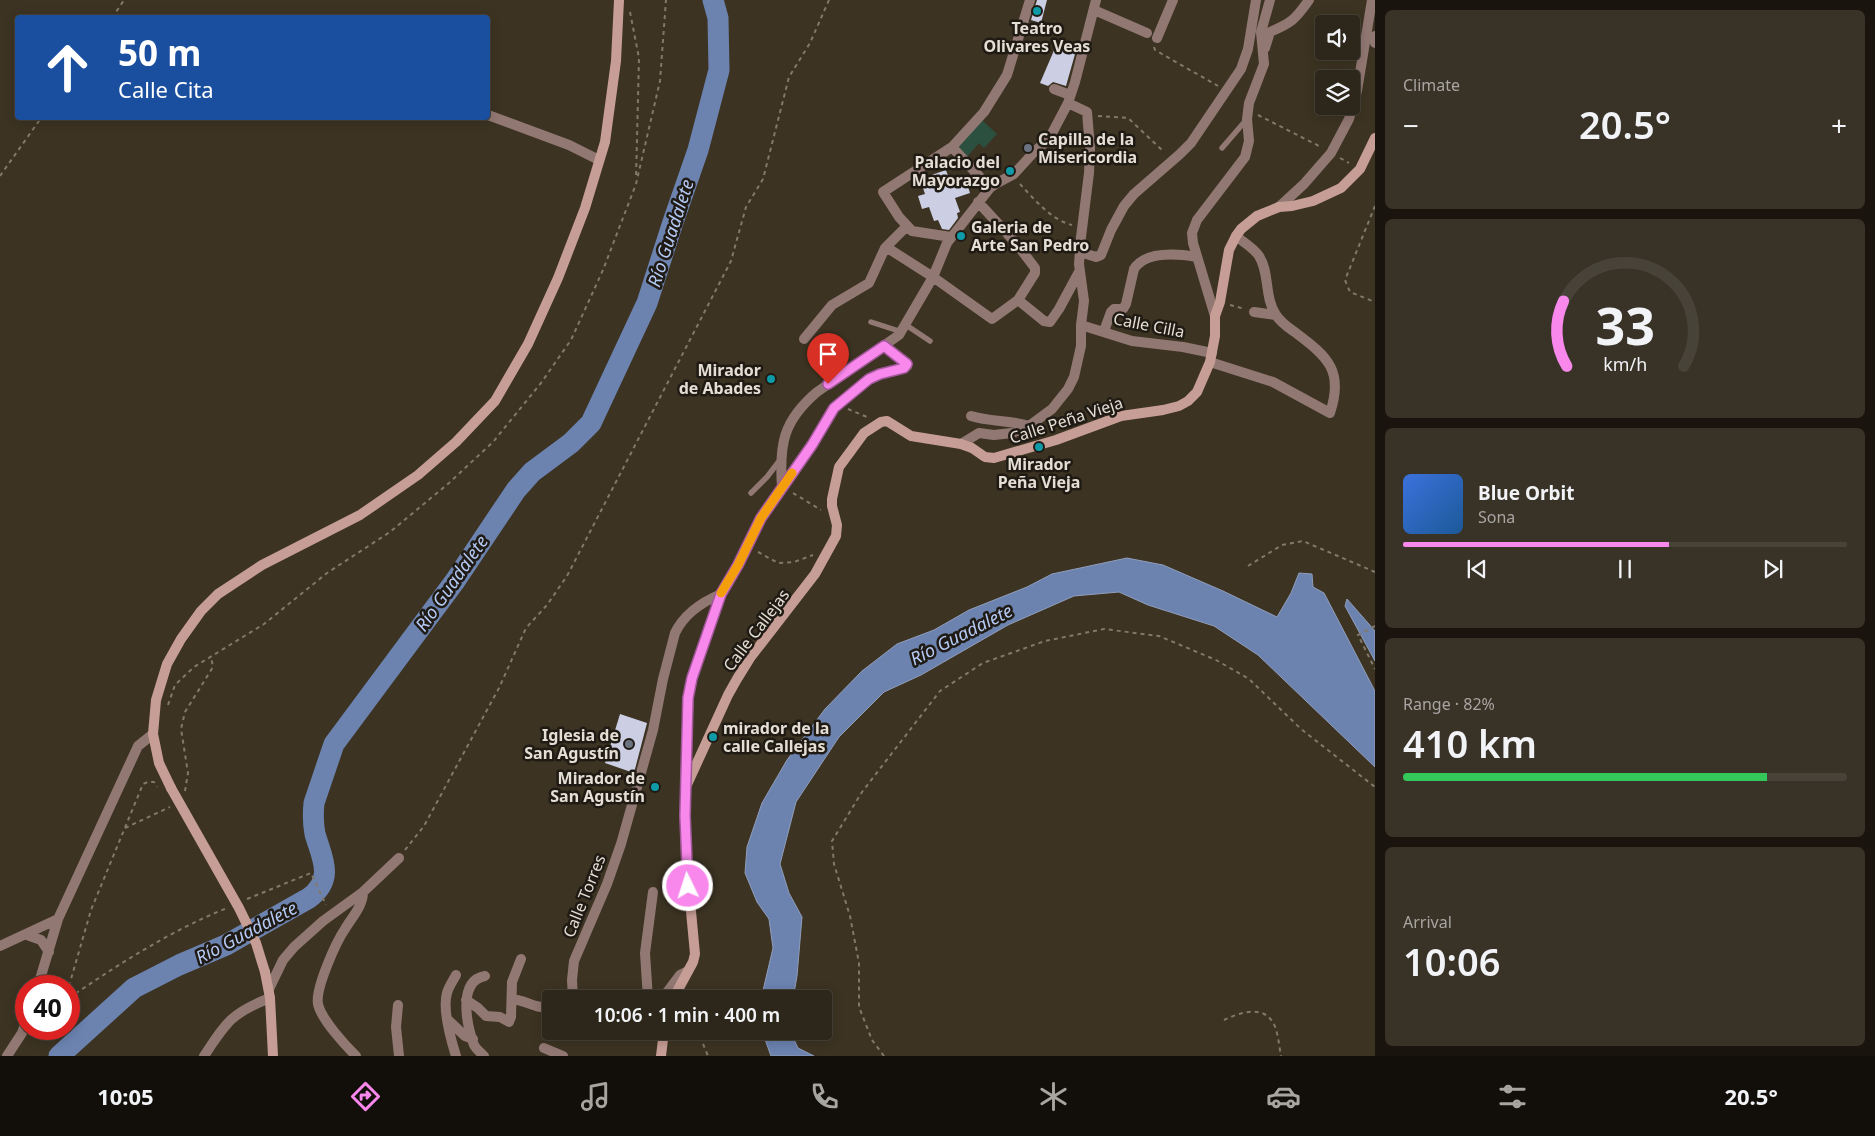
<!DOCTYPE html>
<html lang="en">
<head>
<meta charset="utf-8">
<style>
	:root { --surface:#2d261a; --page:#393227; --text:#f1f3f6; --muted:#a7a5a2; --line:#484339; --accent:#f888eb }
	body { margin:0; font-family:"Noto Sans",sans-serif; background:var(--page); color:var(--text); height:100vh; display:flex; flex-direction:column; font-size:19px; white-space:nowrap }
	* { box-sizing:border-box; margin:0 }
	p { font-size:16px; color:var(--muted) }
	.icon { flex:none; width:28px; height:28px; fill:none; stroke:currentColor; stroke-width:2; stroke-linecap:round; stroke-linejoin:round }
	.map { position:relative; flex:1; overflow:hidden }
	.drawer { display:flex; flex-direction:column; gap:10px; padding:10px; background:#19150e; width:500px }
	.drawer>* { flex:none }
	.hud { position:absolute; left:15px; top:15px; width:475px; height:105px; border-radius:5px; box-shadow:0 2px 12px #0003,0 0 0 1px var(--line); background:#1a4fa0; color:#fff; overflow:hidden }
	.buttons { position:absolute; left:1315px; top:15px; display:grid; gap:10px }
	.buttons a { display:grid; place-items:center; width:45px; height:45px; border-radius:5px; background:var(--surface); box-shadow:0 2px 12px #0003,0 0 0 1px var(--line); font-size:25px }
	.speed { position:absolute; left:15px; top:975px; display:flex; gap:10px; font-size:25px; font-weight:700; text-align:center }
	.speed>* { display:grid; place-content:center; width:65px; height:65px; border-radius:50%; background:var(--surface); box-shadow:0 2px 12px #0003,0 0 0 1px var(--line); line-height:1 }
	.speed .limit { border:8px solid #d22; background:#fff; color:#111 }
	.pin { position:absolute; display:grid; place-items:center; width:42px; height:42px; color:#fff; margin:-51px -21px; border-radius:50% 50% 50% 0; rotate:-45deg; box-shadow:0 0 5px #0007 }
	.pin .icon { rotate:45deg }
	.me { position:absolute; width:55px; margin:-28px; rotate:356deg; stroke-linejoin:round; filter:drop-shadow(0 0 4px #0008) }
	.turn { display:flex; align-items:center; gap:18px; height:105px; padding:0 20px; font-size:22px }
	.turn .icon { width:65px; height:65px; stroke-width:2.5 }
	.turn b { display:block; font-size:35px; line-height:42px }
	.big { font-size:38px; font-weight:600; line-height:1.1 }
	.drawer .widget { flex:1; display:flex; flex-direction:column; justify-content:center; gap:8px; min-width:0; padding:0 18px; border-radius:8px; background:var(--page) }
	.drawer .dial { align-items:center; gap:0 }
	.dial svg { height:130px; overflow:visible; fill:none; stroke:var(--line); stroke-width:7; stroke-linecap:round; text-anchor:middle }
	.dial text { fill:var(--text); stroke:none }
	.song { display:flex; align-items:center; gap:15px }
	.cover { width:60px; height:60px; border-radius:8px; background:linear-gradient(135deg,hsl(220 70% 55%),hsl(210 70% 35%)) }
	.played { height:5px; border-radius:2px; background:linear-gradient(90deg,var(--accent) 60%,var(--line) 60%) }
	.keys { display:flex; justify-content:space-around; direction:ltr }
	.heat { display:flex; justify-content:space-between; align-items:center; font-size:28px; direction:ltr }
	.charge { height:8px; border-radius:4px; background:linear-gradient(90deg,#34c759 82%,var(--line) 0) }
	.trip { position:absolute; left:542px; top:990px; width:290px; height:50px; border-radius:5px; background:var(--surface); box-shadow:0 2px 12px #0003,0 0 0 1px var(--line); font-weight:600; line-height:50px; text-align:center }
	.menu { display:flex; height:80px; justify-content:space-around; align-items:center; background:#120f0a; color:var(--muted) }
	.menu .icon { width:35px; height:35px }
	.menu .on { color:var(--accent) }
	.menu b { font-size:22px; color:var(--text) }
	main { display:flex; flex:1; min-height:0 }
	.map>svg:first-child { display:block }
	.green { fill:#2c503f }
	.water { fill:#6c83b0; stroke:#909ebb }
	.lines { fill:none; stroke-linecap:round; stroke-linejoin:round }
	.river { stroke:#6c83b0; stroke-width:21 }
	.building { fill:#cccee4 }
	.path { stroke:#81796b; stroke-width:2; stroke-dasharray:4 4; stroke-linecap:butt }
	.lane { stroke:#927873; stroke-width:5.5 }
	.street { stroke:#927873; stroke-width:10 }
	.secondary { stroke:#c79e95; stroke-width:10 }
	.secondary-bridge { stroke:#c79e95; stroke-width:10 }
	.route-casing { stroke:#a15899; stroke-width:12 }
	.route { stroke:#f888eb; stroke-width:9 }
	.slow { stroke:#f59e0b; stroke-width:9 }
	.culture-dot { fill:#0f9aa8; stroke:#1f1b14; stroke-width:2 }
	.worship-dot { fill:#6b7280; stroke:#1f1b14; stroke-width:2 }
	.labels { text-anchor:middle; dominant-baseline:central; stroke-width:5; stroke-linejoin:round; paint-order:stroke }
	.poi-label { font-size:16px; font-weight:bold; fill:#e4ded4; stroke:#1f1b14; text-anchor:end }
	.street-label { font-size:16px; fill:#e4ded4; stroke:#1f1b14 }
	.water-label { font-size:18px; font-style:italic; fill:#b4c9f3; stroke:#1f1b14 }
</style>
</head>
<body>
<main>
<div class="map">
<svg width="1375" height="1056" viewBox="0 0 1375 1056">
	<rect width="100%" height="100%" fill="#3c3322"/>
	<path class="green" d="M982 120 997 134 984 148 979 143 967 157 957 148Z"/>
	<path class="water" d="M1127 558 1163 565 1223 591 1277 617 1291 593 1299 573 1312 574 1313 587 1324 593 1375 691V767L1258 655 1214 626 1148 605 1119 592 1074 596 1008 625 921 675 884 692 839 737 796 802 780 864 789 893 802 917 797 976 793 999H761L773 948 769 919 757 902 745 873 747 847 762 803 787 760 825 709 862 671 897 644 934 630 969 610 1027 587 1052 574Z
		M1347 599 1375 631V661L1345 606Z
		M762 1031H790L798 1048 814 1056H771Z"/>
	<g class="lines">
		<path class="river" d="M59 1056 134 988 179 965 226 945 309 898C335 879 322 858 315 834 313 824 313 813 314 803L334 744 455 581 516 490 532 472 571 443 591 423 647 303 673 222 698 150 719 70 718 18 713 0"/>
	</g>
	<path class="building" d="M1037 0H1047L1041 23 1031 20Z
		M1058 41 1077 47 1066 86 1053 82 1048 86 1040 83Z
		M946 170 950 182 965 177 970 193 955 198 960 212 957 213 958 218 949 230 942 229 938 220 934 221 929 207 922 209 918 196 925 194 920 179Z
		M620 714 647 723 634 773 605 763Z"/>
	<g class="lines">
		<path class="path" d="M630 12 639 58 636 179
			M112 18 124 0
			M1154 47 1155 50 1218 86
			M1258 115 1321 147
			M1098 116 1128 118 1164 152
			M1340 158 1349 163
			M0 176 41 118
			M1020 184C1034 199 1051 220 1072 225
			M967 186 974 187
			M1375 206 1345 280 1350 292 1375 302
			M1230 305 1245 309
			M848 409 867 417
			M793 493 821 510
			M758 552 778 563 794 562 813 555
			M1248 566 1282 545 1303 541 1375 572
			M1375 626 1358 635 1375 669
			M168 705 175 685 194 667 264 624 327 573 390 532 449 483 493 442 541 383 571 340 603 270 636 184 660 81 666 0
			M185 791 188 773 181 729 185 712 213 667 211 657
			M125 828 170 807
			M405 850 424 826 499 688 526 628 547 605 567 576 731 261 746 207 763 179 789 77 810 43 829 0
			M247 899 311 873 326 905
			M69 986 91 910 143 784 148 782H154L157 787
			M69 998C119 964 170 931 227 908
			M1224 1020C1239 1013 1261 1005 1272 1021 1278 1029 1279 1046 1281 1056
			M703 1044 708 1056
			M884 1056 872 1040 859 1007V963L850 916 834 864 832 841 862 792 940 691 983 663 1045 641 1104 629 1159 636 1216 660 1249 679 1301 729 1375 787"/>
		<path class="lane" d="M1222 148 1247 119
			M871 322 902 332
			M906 325 930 341
			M751 493 767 477 780 460"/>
		<path class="street" d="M1094 10 1147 33
			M1375 36V43
			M1157 38 1173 0
			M1265 48 1270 32C1291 23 1295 20 1309 0
			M1054 89 1070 95
			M488 115 569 145 599 160
			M952 147 990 188
			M978 202 1016 243 1035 268V273L1018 300
			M1279 207 1304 184 1331 153 1349 119 1357 91 1372 0
			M951 237 912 231 899 217 883 192 952 147 984 112 1007 75 1030 0
			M886 247 933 277 992 319 1018 300 1044 321 1050 322 1059 309 1079 272
			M1080 252 1096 257 1101 255 1111 230 1124 206 1134 194 1180 154 1191 143 1241 69 1248 49 1256 0
			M1254 312 1275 315
			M1215 316 1193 243 1192 233 1197 220 1245 157 1249 141 1247 119 1249 103 1264 64 1261 32 1270 0
			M1081 325 1132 341 1183 347 1212 353
			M1104 331 1111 312 1114 309H1123L1126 304 1134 269C1146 250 1179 254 1197 257
			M804 339 832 305 869 283 885 248 907 226
			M1210 362 1273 382 1330 413C1344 371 1328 357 1296 333 1289 328 1281 323 1276 315 1264 297 1270 273 1259 256 1254 248 1243 242 1236 236
			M971 416C990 422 1010 420 1029 426
			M961 444 979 433 994 435 1012 433 1029 426 1052 409 1068 389 1074 377 1081 346V325L1084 301 1079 264 1081 237 1089 173 1090 148 1087 112 1068 103
			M782 487C779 444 783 421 817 392L899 335 933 277 947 243 990 188 997 183 1014 174 1035 151 1049 139 1068 103 1075 82 1096 0
			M685 789 689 688 721 594 738 565 761 518 814 441 834 408 869 379 880 374 894 371 907 366 906 362 884 346
			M27 935 41 940 49 952
			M0 946 58 919
			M38 986 58 919 138 746 153 734
			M269 989 283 960 294 947 323 921 363 892 399 858
			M512 999C526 1000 537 1010 551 1007
			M573 999 572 980 574 961 607 884 621 844 653 730 663 679 675 633C684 614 702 602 721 594
			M648 999 645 953 653 892
			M662 999 680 975 688 971
			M466 1000 478 1008 486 1016 500 1017 509 1022 511 1017 512 982 521 959
			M398 1005 396 1027 399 1056
			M447 1019 465 1036 473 1039
			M544 1048 563 1056
			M7 1056 22 1033 26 1021
			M204 1056C226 1023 231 1013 270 998
			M356 1056C345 1045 321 1019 318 1004 315 989 336 942 345 929 352 917 363 906 363 892
			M456 1056C451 1040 442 1010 447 993 449 986 453 981 456 975
			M484 1056C481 1053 476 1049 474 1045 467 1026 457 981 485 976"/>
		<path class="secondary" d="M171 788 159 763 153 734 156 700 167 664 181 639 201 611 218 594 262 565 360 515 418 475 456 442 495 401 528 344 558 278 585 208 605 142 616 61 619 0
			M265 972 270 998 273 1056
			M673 999 693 962 695 954 686 858 685 789 728 695 737 679 750 658 815 574 836 536 837 525 832 506V499L839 467 864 433 881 422 887 421 911 436 961 444 972 448 985 457 994 458 1056 440 1121 416 1163 410 1179 406 1188 401 1197 392 1210 362 1215 336V316L1220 302 1229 250 1236 236 1241 229 1257 216 1279 207 1292 206 1313 201 1341 188 1360 169 1375 138
			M661 1056 664 1031"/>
		<path class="secondary-bridge" d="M171 788 239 908 256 943 265 972"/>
	</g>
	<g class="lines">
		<g class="route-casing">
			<path id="route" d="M688 886 685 816 688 698 692 678 721 594 738 565 761 518 812 445 834 408 869 379 880 374 904 368 907 364 884 346 828 384"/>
		</g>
		<use href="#route" class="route"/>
		<path class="slow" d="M721 593 738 565 761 518 792 473"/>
	</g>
	<g class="culture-dot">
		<circle cx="1037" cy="11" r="5"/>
		<circle cx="1010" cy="171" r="5"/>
		<circle cx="961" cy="236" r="5"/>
		<circle cx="771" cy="379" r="5"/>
		<circle cx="1039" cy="447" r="5"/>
		<circle cx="713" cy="737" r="5"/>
		<circle cx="655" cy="787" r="5"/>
	</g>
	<g class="worship-dot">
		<circle cx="1028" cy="148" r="5"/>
		<circle cx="629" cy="744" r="5"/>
	</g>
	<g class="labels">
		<g class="poi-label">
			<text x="1037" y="28" text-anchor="middle">Teatro<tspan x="1037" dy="18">Olivares Veas</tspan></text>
			<text x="1038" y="139" text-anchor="start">Capilla de la<tspan x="1038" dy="18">Misericordia</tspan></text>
			<text x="1000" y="162">Palacio del<tspan x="1000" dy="18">Mayorazgo</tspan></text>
			<text x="971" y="227" text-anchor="start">Galeria de<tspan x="971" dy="18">Arte San Pedro</tspan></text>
			<text x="761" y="370">Mirador<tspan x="761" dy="18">de Abades</tspan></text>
			<text x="1039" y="464" text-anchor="middle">Mirador<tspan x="1039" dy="18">Peña Vieja</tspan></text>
			<text x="723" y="728" text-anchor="start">mirador de la<tspan x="723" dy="18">calle Callejas</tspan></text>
			<text x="619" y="735">Iglesia de<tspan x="619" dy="18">San Agustín</tspan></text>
			<text x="645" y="778">Mirador de<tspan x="645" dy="18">San Agustín</tspan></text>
		</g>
		<g class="street-label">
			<text transform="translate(1149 325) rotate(11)">Calle Cilla</text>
			<text transform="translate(1066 420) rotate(-18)">Calle Peña Vieja</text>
			<text transform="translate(756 630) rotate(-53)">Calle Callejas</text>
			<text transform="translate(584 896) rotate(-68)">Calle Torres</text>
		</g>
		<g class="water-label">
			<text transform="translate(670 233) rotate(-72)">Río Guadalete</text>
			<text transform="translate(451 583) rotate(-55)">Río Guadalete</text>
			<text transform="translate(961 634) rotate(-27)">Río Guadalete</text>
			<text transform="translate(246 932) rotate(-28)">Río Guadalete</text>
		</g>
	</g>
</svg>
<div class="buttons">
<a><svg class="icon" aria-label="sound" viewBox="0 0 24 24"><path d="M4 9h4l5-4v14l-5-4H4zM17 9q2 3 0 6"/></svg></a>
<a><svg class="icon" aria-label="layers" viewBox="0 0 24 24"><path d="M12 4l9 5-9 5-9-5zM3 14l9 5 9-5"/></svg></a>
</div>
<div class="speed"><div class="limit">40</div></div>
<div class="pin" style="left:828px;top:384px;background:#d93025"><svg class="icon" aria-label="arrive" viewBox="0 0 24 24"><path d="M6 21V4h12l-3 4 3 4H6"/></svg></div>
<svg class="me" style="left:688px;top:886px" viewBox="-20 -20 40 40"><circle r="17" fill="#f888eb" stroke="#fff" stroke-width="3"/><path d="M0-11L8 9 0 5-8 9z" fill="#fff"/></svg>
<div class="trip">10:06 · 1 min · 400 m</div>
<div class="hud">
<div class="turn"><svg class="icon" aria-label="ahead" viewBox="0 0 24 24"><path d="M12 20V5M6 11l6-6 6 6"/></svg><div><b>50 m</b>Calle Cita</div></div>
</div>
</div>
<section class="drawer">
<div class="widget"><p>Climate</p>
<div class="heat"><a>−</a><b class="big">20.5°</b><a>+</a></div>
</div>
<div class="widget dial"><svg viewBox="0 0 100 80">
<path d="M14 69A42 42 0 1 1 86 69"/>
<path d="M14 69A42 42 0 0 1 12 29" stroke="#f888eb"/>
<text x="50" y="56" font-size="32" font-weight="700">33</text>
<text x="50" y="72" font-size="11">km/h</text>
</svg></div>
<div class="widget">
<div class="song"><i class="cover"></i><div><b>Blue Orbit</b><p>Sona</p></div></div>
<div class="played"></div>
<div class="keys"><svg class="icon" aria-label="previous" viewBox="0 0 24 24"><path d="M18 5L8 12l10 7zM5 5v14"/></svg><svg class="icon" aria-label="pause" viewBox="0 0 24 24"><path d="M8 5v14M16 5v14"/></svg><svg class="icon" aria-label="next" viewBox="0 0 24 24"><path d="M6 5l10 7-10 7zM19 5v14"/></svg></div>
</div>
<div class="widget"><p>Range · 82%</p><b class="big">410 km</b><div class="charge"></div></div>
<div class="widget"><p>Arrival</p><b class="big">10:06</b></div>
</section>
</main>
<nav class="menu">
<b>10:05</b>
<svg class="icon on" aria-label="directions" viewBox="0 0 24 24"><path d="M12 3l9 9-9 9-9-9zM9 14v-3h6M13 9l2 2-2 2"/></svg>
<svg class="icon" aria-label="music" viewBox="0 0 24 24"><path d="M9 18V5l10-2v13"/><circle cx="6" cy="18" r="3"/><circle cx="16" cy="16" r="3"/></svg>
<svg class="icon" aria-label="phone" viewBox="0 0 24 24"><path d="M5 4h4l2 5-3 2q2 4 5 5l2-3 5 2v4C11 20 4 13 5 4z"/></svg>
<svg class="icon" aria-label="climate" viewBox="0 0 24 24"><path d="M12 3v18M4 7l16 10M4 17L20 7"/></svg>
<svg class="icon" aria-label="car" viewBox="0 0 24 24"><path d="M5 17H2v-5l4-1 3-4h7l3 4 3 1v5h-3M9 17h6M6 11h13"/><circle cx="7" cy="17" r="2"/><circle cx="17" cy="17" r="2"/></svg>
<svg class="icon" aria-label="filters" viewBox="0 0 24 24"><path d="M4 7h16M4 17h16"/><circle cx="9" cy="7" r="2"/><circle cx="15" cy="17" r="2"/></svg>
<b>20.5°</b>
</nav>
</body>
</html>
